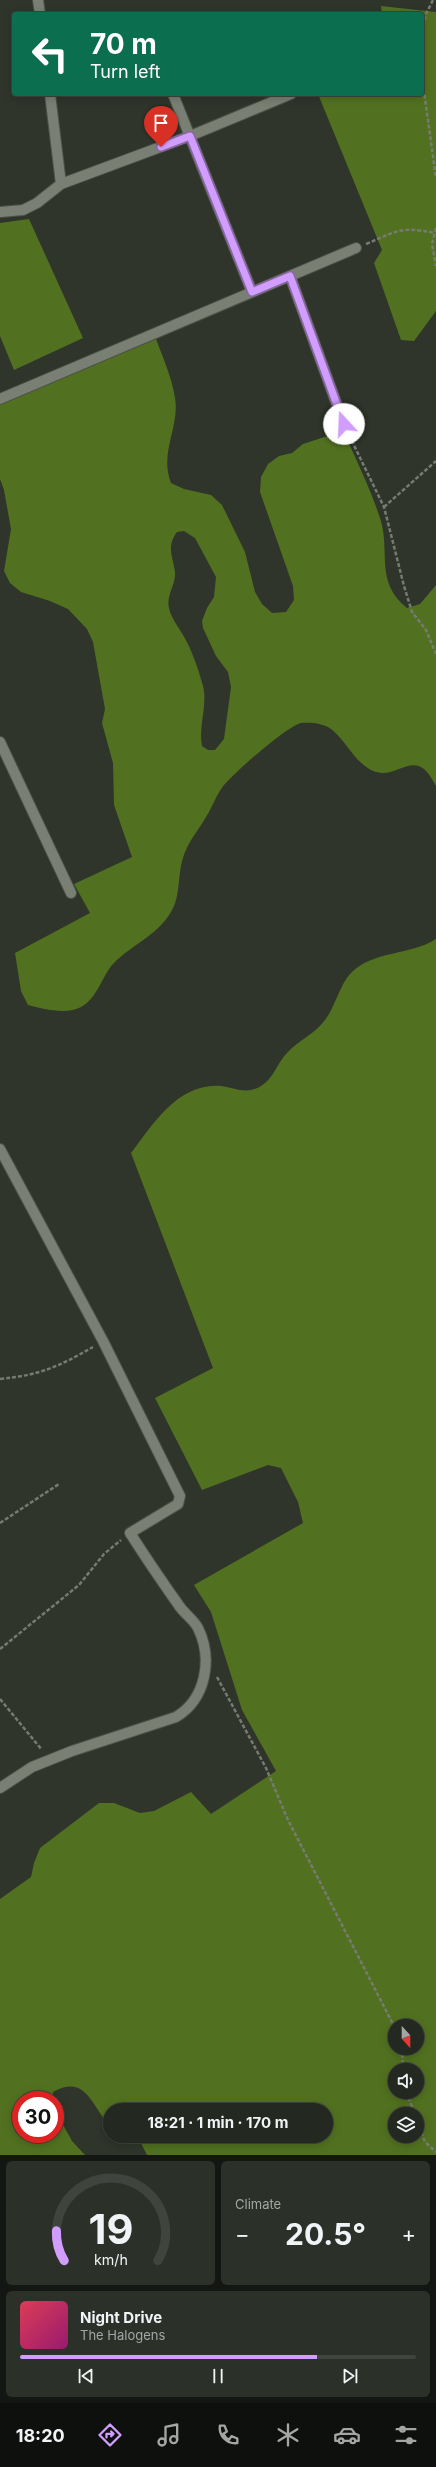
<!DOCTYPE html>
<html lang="en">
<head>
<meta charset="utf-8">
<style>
	:root { --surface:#232820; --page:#2b3029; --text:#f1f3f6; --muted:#a3a6a5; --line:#40443e; --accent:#d19dfe }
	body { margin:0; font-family:Inter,sans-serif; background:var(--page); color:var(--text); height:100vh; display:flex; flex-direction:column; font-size:15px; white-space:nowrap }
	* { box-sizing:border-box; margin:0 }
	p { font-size:13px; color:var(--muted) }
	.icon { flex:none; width:22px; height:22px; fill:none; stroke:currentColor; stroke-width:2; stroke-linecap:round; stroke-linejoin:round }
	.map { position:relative; height:2155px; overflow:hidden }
	.sheet { display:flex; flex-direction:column; gap:6px; padding:6px; background:#131612; flex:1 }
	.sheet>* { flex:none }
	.banner { position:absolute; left:12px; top:12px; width:412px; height:84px; border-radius:4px; box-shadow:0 2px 10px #0003,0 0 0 1px var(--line); background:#0b6e4f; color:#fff; overflow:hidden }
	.needle { width:26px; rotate:159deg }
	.controls { position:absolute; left:388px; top:2019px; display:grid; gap:8px }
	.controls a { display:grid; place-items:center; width:36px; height:36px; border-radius:50%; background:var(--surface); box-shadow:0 2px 10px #0003,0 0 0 1px var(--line); font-size:20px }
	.speed { position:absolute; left:12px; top:2091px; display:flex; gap:8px; font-size:20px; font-weight:700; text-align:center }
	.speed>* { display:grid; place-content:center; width:52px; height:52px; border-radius:50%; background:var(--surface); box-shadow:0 2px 10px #0003,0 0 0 1px var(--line); line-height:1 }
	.speed .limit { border:6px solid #d22; background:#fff; color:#111 }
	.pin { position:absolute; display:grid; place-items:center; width:34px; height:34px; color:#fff; margin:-41px -17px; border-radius:50% 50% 50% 0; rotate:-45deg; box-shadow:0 0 4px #0007 }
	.pin .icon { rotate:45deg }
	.me { position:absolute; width:44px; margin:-22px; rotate:340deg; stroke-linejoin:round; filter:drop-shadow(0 0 3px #0008) }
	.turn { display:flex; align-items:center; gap:14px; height:84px; padding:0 12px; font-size:18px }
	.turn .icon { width:52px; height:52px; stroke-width:2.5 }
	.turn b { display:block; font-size:28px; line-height:34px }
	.big { font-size:30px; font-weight:700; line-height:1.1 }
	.sheet .card { flex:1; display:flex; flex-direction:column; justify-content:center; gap:6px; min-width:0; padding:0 14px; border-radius:6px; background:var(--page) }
	.sheet .dial { align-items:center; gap:0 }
	.dial svg { height:104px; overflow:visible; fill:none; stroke:var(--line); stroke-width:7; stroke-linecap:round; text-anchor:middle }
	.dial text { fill:var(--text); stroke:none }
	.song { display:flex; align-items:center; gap:12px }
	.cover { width:48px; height:48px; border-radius:6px; background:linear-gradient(135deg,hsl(350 70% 55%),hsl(320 70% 35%)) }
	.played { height:4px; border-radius:2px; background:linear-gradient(90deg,var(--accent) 75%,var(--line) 75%) }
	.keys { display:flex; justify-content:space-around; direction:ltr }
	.heat { display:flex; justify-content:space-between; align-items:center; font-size:22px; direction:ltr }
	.sheet .tiles { flex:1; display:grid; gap:6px; grid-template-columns:1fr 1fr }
	.card:last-child { grid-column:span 2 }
	.trip { position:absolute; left:103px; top:2103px; width:230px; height:40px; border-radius:20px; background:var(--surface); box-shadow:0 2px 10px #0003,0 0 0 1px var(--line); font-weight:700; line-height:40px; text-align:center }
	.menu { display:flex; height:64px; justify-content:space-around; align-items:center; background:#0e100d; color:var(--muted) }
	.menu .icon { width:28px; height:28px }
	.menu .on { color:var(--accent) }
	.menu b { font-size:18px; color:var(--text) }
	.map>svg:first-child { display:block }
	.forest { fill:#517120; fill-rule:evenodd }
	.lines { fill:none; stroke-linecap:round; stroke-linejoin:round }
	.street-casing { stroke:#4e5249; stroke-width:12 }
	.path { stroke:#767b72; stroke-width:2.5; stroke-dasharray:4 2; stroke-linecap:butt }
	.street { stroke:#797f72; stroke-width:10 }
	.route-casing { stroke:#8866a5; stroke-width:10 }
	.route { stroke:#d19dfe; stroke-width:7 }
</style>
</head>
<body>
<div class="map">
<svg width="436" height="2155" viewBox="0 0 436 2155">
	<rect width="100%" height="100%" fill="#2f352a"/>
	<path class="forest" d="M381 6 436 12V311L414 341 401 340 374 263 382 250 318 94H422V14H382Z
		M29 219 83 338 14 370 0 336V223Z
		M155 336C162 356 172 377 175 398 180 427 159 452 171 483L184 489 211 495 222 505 245 552 255 592 262 604 272 613 286 612 294 600 293 586 260 492 261 477 268 464 279 456 292 453 303 444 343 431C356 459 370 488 380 518 391 551 374 582 407 608L420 604 436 585V786C433 781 429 773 424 769 406 755 390 786 365 766 351 756 342 735 328 727 321 723 309 722 301 723 287 726 234 773 224 785 216 795 213 806 206 817 200 828 191 838 186 850 177 869 181 890 174 906 161 935 133 943 113 964 102 976 97 999 81 1007 67 1015 43 1009 28 1005L21 991 15 953 90 913 74 884 132 857 114 805 113 763 102 723 105 709 93 642 87 629 68 609 50 601 21 592 10 583 4 571 11 529 4 490 0 479V403ZM184 531 195 538 216 577 214 597 207 608 202 621 203 628 216 656 228 672 231 687 224 739 215 750H208L202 746C198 726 208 706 203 686 198 668 192 650 183 635 178 626 171 618 169 608 166 595 176 585 175 572 173 557 166 547 177 532Z
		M436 939V2155H147L141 2143 124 2136H326V2110H110V2126C92 2107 86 2073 53 2092V2100H21V2134H55V2110L72 2141 85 2155H0V1899L31 1877 34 1863 40 1848 99 1803H114L140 1813 154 1811 191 1792 211 1814 276 1771 242 1710 211 1612 194 1585 303 1523 298 1502 281 1468 268 1465 202 1490 155 1398 213 1368 131 1153C154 1123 178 1083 221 1086 236 1088 247 1095 261 1086 274 1078 277 1063 287 1053 302 1037 316 1035 329 1014 336 1002 341 984 350 974 373 950 409 956 436 939ZM395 2026H417V2048H395ZM395 2070H417V2092H395ZM395 2114H417V2136H395Z"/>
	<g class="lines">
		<g class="street-casing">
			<path id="street" d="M38 0 40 14
				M50 94 61 184
				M173 94 252 292
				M0 212 23 210 37 203 61 184 190 136 291 94
				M290 276 344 424
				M0 399 356 248
				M0 742 71 893
				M0 1149 103 1341 180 1496 178 1504 130 1533C146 1558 163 1583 180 1607 185 1614 194 1620 198 1628 213 1659 206 1699 176 1717L72 1751 32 1767 0 1788"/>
		</g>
		<path class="path" d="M422 32 426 14 433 0
			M422 77 436 178
			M436 228 432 244 436 266
			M366 244C397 231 400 226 435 233
			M349 435 384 507 404 586 412 612 426 630 436 654
			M384 507 436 461
			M0 1379C40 1375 58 1367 93 1347
			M0 1523 59 1484
			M0 1649 79 1585 104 1554 121 1540
			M217 1677 266 1768 288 1820 395 2028
			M0 1699 42 1750
			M402 2048 403 2070
			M406 2092 415 2114
			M417 2121 425 2142 436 2152"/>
		<use href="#street" class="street"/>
	</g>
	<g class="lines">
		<g class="route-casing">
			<path id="route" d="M161 147 190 136 252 292 290 276 344 424"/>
		</g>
		<use href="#route" class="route"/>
	</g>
</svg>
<div class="controls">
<a><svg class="needle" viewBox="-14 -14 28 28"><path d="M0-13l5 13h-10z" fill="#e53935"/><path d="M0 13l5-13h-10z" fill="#a3a6a5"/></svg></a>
<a><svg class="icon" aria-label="sound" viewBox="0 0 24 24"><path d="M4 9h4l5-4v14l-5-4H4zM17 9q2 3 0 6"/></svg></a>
<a><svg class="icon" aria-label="layers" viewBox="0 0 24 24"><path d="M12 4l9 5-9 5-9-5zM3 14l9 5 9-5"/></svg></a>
</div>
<div class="speed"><div class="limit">30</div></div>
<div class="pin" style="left:161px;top:147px;background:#d93025"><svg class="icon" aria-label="arrive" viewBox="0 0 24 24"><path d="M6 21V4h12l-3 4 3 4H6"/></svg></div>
<svg class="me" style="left:344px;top:424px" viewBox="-20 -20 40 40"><circle r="19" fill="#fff"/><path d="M0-13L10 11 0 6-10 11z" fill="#d19dfe"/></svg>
<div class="trip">18:21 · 1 min · 170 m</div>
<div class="banner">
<div class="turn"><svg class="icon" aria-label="left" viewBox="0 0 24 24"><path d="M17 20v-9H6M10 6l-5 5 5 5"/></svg><div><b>70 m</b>Turn left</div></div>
</div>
</div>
<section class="sheet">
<div class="tiles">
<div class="card dial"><svg viewBox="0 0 100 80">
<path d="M14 69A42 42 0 1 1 86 69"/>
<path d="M14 69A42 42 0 0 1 8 46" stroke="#d19dfe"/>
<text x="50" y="56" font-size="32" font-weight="700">19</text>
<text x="50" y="72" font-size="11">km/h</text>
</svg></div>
<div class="card"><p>Climate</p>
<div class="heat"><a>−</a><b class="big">20.5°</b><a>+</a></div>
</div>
<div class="card">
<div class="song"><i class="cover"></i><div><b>Night Drive</b><p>The Halogens</p></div></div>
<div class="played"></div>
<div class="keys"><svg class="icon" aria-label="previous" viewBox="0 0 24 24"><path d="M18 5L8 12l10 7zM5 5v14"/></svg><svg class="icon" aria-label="pause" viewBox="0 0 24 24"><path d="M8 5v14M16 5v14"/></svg><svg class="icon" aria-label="next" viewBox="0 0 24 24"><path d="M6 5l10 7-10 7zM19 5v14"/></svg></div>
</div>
</div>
</section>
<nav class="menu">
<b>18:20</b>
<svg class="icon on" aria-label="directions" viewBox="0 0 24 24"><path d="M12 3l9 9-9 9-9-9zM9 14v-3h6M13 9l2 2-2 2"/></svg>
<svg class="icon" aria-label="music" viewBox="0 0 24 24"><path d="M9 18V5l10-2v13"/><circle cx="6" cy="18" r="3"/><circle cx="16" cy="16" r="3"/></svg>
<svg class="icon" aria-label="phone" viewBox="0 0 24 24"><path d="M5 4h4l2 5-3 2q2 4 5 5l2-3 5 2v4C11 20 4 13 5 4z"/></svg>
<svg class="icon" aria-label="climate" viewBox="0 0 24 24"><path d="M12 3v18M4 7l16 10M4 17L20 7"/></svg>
<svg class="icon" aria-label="car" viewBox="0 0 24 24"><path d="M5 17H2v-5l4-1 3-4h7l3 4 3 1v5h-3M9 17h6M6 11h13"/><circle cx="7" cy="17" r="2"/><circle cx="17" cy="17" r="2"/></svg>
<svg class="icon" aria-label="filters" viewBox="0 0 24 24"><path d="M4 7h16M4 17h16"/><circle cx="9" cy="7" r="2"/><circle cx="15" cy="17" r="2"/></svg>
</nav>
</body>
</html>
